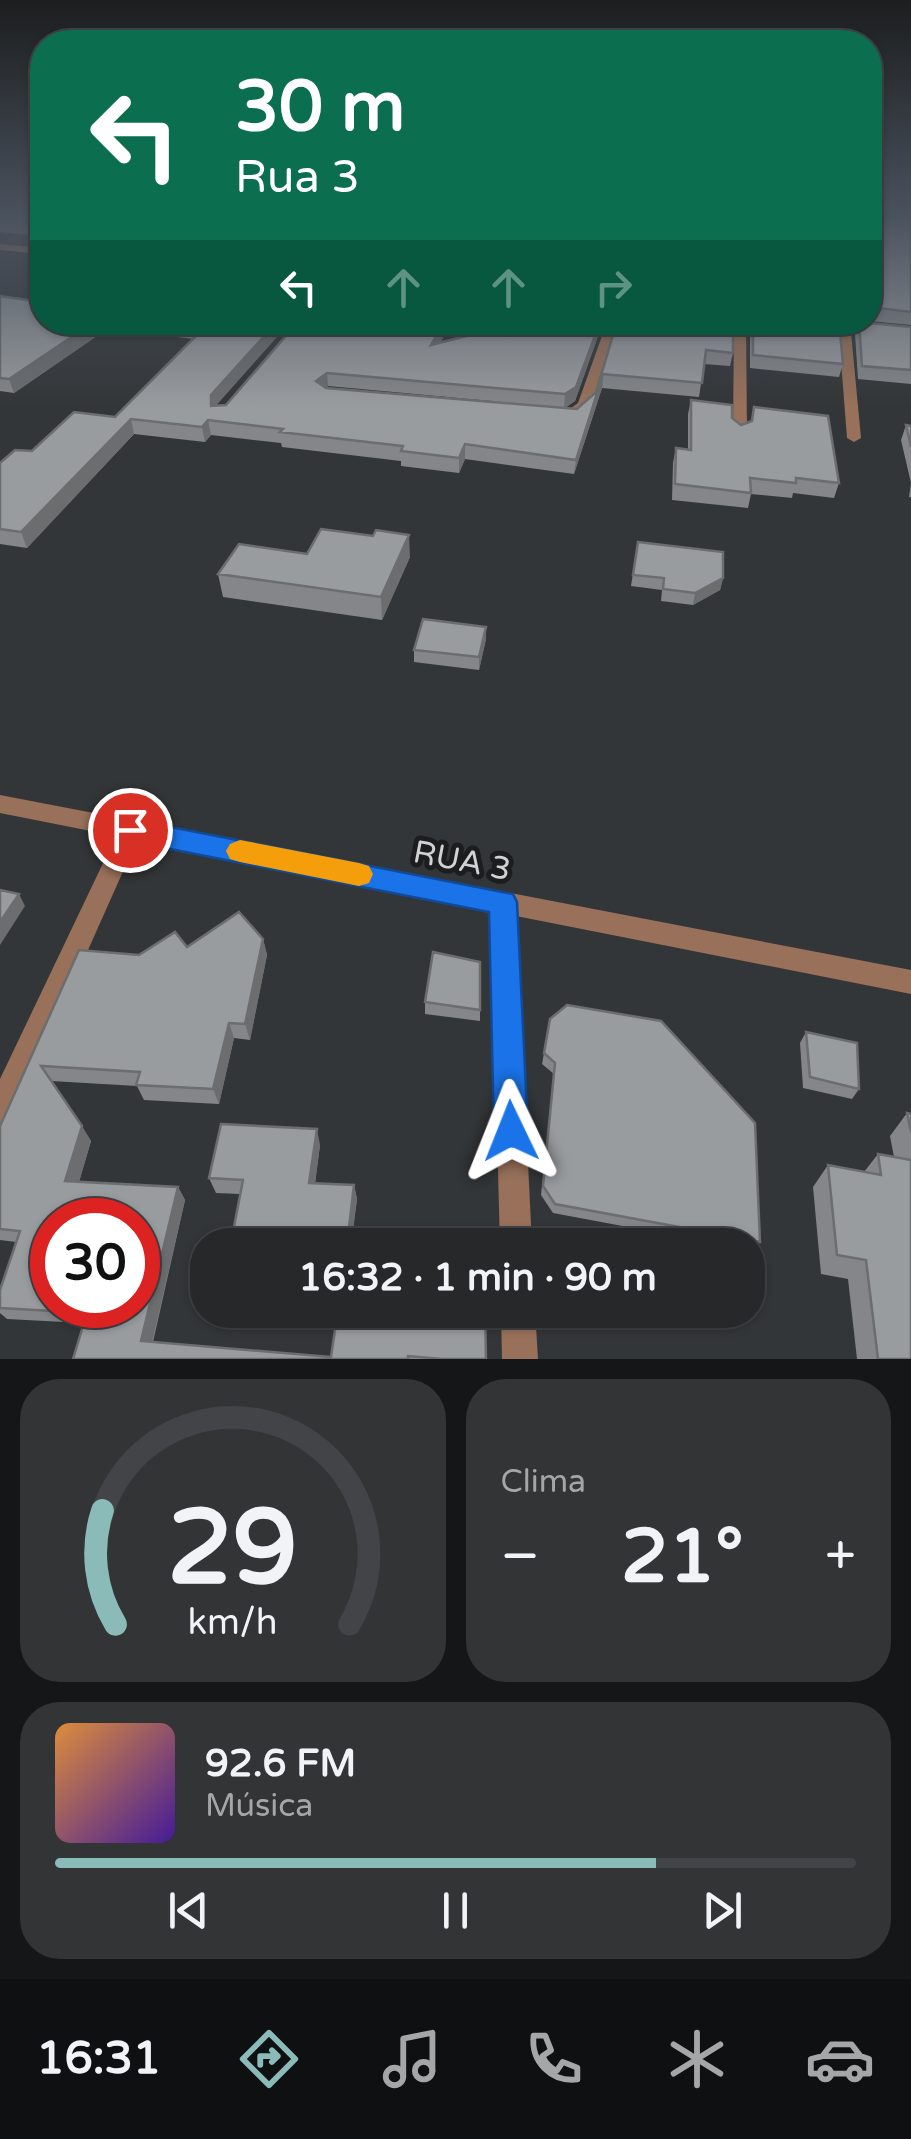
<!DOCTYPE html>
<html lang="pt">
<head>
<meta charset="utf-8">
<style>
	:root { --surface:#26282a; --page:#323436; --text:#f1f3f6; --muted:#a4a6a8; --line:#424447; --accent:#8bbbb9 }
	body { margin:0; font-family:"Varela Round",sans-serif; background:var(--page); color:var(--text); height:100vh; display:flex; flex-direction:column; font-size:38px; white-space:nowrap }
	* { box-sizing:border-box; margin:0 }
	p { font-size:32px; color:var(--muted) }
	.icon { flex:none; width:55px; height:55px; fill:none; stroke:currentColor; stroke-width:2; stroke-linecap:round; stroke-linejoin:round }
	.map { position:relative; height:1359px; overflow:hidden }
	.side { display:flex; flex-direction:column; gap:20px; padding:20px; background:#151617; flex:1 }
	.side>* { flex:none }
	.banner { position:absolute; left:30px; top:30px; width:852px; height:305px; border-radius:40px; box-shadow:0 2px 8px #0004,0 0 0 2px var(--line); background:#0b6e4f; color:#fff; overflow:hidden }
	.speed { position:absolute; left:30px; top:1198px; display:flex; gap:20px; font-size:50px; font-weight:700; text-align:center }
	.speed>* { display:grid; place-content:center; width:130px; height:130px; border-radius:50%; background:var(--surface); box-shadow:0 2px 8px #0004,0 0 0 2px var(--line); line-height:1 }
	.speed .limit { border:15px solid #d22; background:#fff; color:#111 }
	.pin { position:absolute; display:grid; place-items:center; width:85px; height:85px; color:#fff; margin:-42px; border:5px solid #fff; border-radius:50%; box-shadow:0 2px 10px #0007 }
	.me { position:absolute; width:110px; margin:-55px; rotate:358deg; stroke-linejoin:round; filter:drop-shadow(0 0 8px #0008) }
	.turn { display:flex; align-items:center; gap:35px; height:210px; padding:0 40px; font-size:45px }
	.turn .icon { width:130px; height:130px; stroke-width:2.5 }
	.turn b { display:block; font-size:70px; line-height:85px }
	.lanes { display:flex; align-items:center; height:95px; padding:0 40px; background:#0003; justify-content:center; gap:50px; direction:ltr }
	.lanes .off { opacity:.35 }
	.big { font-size:75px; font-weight:800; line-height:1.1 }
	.side .card { flex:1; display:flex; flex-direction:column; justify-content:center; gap:15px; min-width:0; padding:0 35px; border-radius:40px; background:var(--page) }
	.side .dial { align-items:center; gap:0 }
	.dial svg { height:260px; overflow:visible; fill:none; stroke:var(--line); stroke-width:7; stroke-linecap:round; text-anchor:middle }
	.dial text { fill:var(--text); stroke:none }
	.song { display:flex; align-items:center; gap:30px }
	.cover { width:120px; height:120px; border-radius:15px; background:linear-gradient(135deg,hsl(30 70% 55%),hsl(260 70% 35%)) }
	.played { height:10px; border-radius:5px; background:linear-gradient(90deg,var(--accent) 75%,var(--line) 75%) }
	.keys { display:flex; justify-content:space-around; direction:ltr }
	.heat { display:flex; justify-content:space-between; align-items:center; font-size:55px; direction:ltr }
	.side .tiles { flex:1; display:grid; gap:20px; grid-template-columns:1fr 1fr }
	.card:last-child { grid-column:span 2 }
	.trip { position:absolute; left:190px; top:1228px; width:575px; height:100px; border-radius:40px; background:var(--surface); box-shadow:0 2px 8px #0004,0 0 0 2px var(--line); font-weight:800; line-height:100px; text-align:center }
	.dock { display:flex; height:160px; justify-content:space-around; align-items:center; background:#0f1011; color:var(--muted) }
	.dock .icon { width:70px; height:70px }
	.dock .active { color:var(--accent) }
	.dock b { font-size:45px; color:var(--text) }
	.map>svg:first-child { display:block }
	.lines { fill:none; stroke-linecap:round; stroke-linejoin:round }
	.street { fill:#99715a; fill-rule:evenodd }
	.wall { fill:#848689; fill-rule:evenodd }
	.shaded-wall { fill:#6b6d6f }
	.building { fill:#999c9f; stroke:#6b6d6f; stroke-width:2.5; fill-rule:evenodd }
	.route { fill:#1a73e8; stroke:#114b97; stroke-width:2.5 }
	.slow { fill:#f59e0b }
	.labels { text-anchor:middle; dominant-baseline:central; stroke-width:10; stroke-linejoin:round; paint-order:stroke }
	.near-street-label { font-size:32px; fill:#d1d2d4; stroke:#1c1d1e }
</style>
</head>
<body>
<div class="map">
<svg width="911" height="1359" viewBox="0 0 911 1359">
	<rect width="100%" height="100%" fill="#333638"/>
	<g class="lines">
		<path class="street" d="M0 244 42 248V254L0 250Z
			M607 322H619C610 349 597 421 564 419V413L578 403Z
			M734 322H746L747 432 740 436 733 432Z
			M838 322H850L861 438 854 442 847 438Z
			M0 795 911 970V994L516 916 532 1245H500L491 911 137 840 11 1123 0 1127V1079L116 836 0 813Z
			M501 1310H535L538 1359H502Z"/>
	</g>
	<path class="wall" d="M0 217H42V229L32 235 0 232Z
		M870 217H911V325L870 321Z
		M0 296 42 322H290L216 405H226L452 322 440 343 520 322H603L575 401 565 408 577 409 596 392 617 322 733 353 730 366 704 364 699 397 602 388 574 474 465 459 459 473 401 466V461L282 447 281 443 211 435 205 442 134 434 27 548 0 544V463L115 417 194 339 107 329 14 393 0 391ZM328 386 512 403 326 388Z
		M750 322H839L843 364 839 377 750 368Z
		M859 322 911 327V384L858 379 855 334Z
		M691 400 732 418 741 425 751 421 754 407 839 483 834 498 793 493 792 498 751 494 748 508 672 500 673 463 676 448 688 450V414Z
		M906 425 911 426V497H909L911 483 901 440Z
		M638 542 723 578 720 590 693 605 661 601 662 590 631 586Z
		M307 554 410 557 382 620 223 597 218 574Z
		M486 627V639L479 670 414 662V650Z
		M263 939 267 955 250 1040 234 1038 219 1104 144 1100 137 1086 51 1081 91 1141 79 1182 178 1187 185 1200 153 1342 331 1357 338 1310 486 1359H73L83 1323 7 1319 0 1313V1290L16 1242 0 1240V1126L79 950 139 955 187 947Z
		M480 962V1021L425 1014V1002Z
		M550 1019 760 1242 754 1251 748 1249V1245H724L553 1213 541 1195 554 1074 542 1064Z
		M806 1032 859 1089 852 1099 803 1088 800 1043Z
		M907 1113 911 1114V1359H857L848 1279 821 1274 813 1187 828 1165 864 1172 878 1154 894 1157 890 1136Z
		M320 1145 315 1184 354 1185 357 1199 351 1245H235L232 1237 240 1194 216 1193 209 1178Z"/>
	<path class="shaded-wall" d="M39 217H42V229L32 235 29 223Z
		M94 322H105L107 329 14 393 9 379Z
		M277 322H290L213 409 211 406V395Z
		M444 322H452L431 358V345Z
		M600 322H603L575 401 564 408 565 394Z
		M327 373 328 386 317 395 316 381Z
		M603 374 602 388 574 474 576 460Z
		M131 419 134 434 27 548 21 532Z
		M208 420 211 435 205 442 202 427Z
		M465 444V459L459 473V458Z
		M409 535 410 557 382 620 381 597Z
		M723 578 720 590 693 605 695 593Z
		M486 627V639L479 670V657Z
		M19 894 25 906 0 945V922Z
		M263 939 267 955 250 1040 245 1024Z
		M229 1023 234 1038 219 1104 213 1089Z
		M82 1126 91 1141 75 1195 65 1181Z
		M317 1129 320 1145 313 1198 309 1183Z
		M354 1185 357 1199 351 1245H347Z
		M178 1187 185 1200 150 1351 141 1341Z"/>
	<path class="building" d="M0 217H39L29 223 0 221Z
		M870 217H911V312L870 307Z
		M0 296 42 302V322H94L9 379 0 378Z
		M160 322H277L211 395V406L226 405 298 322H444L431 345 520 322H600L576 387 565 394 327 373 316 381 326 388 577 409 596 392 617 322H733V353L706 350 702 383 603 374 576 460 465 444 459 458 401 451 403 446 280 432 283 429 208 420 202 427 131 419 21 532 0 529V463L15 450 32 451 74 412 115 417 205 327Z
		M753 322H839L843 364 753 355Z
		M859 322 911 327V370L862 366Z
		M691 400 732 405V418L741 425 752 421 754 407 828 416 839 483 796 478V483L750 478 751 493 675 484 676 448 691 450Z
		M906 425 911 426V447Z
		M321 529 373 536 376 530 409 535 381 597 218 574 239 544 307 554Z
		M638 542 723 552V578L695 593 663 589 664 578 633 575Z
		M423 619 486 627 479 657 414 650Z
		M0 890 19 894 0 922Z
		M239 912 263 939 245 1024 229 1023 213 1089 136 1085 140 1072 41 1066 82 1126 65 1181 178 1187 141 1341 331 1357 338 1310H485L486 1359H442L408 1356V1359H73L87 1313 0 1308V1290L20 1231 0 1229V1126L79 950 139 955 175 932 187 947ZM52 1220H138V1305H52Z
		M433 952 480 962V1010L425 1002Z
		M567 1005 661 1021 755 1123 760 1242 555 1204 543 1186 555 1063 544 1053 550 1019Z
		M806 1032 857 1043 859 1089 810 1077Z
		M907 1113 911 1114V1132Z
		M221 1124 317 1129 309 1183 354 1185 347 1244 232 1237 243 1180 209 1178Z
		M878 1154 911 1160V1359H878L866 1260 837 1255 828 1165 881 1175Z"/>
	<linearGradient id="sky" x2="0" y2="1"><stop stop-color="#1c1e1f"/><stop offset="0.53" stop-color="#4a525e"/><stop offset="1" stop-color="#4a525e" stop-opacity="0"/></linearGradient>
	<rect width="911" height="408" fill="url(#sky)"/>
	<path class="route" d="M130 819 513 894 517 902 528 1131 523 1143 511 1148 499 1143 494 1131 489 912 130 841 116 830Z"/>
	<path class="slow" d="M240 840 359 863 369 866 373 874 369 883 359 886 240 862 230 859 226 851 230 844Z"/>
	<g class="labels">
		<g class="near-street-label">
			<text transform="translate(462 861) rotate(11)">RUA 3</text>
		</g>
	</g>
</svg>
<div class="speed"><div class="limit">30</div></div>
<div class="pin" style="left:130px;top:830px;background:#d93025"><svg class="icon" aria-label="arrive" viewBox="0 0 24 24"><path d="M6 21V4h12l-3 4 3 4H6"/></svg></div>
<svg class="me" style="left:511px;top:1131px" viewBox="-20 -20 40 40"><path d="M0-17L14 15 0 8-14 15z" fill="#1a73e8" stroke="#fff" stroke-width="4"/></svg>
<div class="trip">16:32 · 1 min · 90 m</div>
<div class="banner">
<div class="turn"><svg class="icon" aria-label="left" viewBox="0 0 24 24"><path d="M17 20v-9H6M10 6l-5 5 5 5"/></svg><div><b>30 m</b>Rua 3</div></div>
<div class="lanes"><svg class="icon" aria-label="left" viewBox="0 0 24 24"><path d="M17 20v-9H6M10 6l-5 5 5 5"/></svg><svg class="icon off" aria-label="ahead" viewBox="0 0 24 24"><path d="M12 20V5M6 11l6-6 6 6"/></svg><svg class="icon off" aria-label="ahead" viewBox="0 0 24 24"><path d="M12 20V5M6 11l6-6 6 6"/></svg><svg class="icon off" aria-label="right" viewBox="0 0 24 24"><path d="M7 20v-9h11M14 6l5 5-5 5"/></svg></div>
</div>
</div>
<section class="side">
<div class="tiles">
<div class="card dial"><svg viewBox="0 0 100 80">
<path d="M14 69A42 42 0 1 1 86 69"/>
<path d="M14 69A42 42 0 0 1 10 34" stroke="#8bbbb9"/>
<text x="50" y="56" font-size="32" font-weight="700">29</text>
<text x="50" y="72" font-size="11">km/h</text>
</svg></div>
<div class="card"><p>Clima</p>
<div class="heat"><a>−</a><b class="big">21°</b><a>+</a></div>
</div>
<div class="card">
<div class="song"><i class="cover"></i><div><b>92.6 FM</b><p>Música</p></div></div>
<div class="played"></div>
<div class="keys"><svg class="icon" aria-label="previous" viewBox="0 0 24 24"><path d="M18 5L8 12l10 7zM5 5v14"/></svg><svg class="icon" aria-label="pause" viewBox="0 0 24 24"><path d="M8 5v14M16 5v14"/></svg><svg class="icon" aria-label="next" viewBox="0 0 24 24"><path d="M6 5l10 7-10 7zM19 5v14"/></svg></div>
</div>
</div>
</section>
<nav class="dock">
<b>16:31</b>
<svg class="icon active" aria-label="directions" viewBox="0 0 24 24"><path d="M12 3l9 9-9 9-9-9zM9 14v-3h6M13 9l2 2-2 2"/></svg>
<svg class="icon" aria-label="music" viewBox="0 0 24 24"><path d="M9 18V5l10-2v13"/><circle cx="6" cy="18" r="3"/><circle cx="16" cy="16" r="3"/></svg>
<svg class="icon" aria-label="phone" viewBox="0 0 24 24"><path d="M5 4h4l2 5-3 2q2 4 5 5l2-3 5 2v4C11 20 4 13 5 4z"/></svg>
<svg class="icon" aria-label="climate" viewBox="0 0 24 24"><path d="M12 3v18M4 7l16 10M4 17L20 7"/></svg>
<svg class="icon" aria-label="car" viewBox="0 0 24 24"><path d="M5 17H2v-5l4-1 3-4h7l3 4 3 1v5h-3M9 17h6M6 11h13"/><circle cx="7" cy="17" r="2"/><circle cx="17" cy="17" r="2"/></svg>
</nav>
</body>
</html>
